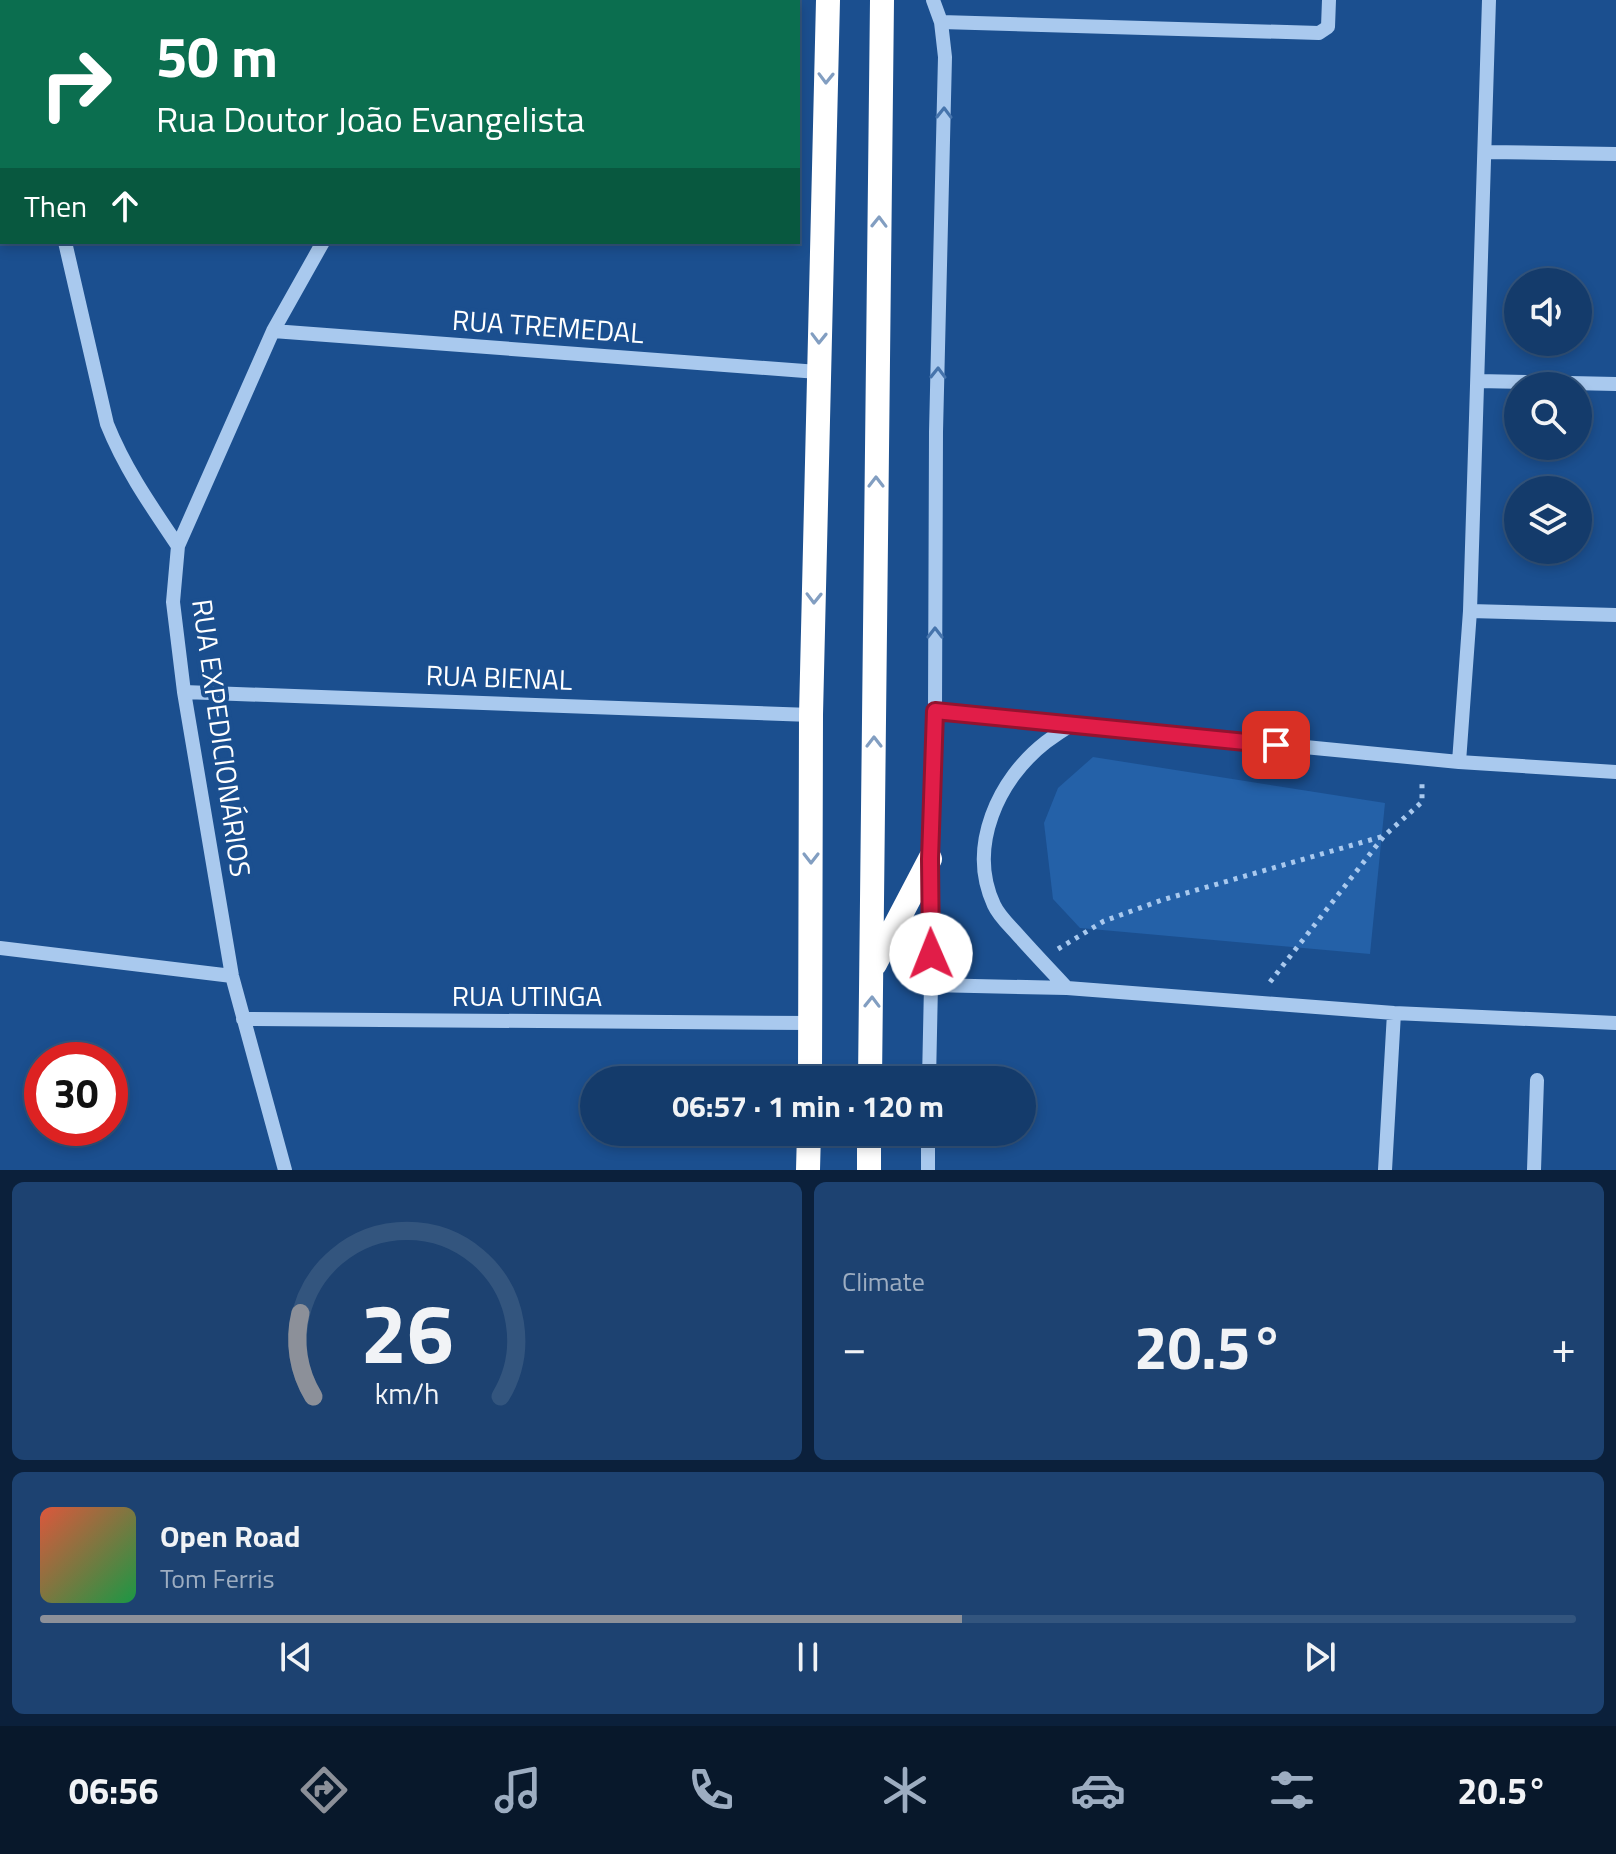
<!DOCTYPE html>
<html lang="en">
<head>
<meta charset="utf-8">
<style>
	:root { --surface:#143b6b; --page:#1d4271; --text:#f1f3f6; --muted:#9dadc1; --line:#33557e; --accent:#8c9099 }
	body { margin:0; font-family:"Titillium Web",sans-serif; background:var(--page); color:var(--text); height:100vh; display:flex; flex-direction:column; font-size:30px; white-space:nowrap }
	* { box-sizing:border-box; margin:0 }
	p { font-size:26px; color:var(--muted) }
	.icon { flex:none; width:44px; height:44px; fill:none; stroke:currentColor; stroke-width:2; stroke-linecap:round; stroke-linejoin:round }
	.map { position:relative; height:1170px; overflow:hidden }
	.sheet { display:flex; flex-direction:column; gap:12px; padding:12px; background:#0b203b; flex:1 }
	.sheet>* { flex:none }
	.guide { position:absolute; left:0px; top:0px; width:800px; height:244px; box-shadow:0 4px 12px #0003,0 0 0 2px var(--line); background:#0b6e4f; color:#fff; overflow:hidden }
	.tools { position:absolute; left:1504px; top:268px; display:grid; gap:16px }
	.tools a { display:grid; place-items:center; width:88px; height:88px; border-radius:50%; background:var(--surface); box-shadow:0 4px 12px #0003,0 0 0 2px var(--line); font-size:40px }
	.speed { position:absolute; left:24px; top:1042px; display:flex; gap:16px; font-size:40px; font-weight:700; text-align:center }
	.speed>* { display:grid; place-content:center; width:104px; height:104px; border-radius:50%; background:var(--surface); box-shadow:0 4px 12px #0003,0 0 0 2px var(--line); line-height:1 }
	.speed .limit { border:12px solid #d22; background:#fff; color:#111 }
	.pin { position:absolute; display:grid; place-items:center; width:68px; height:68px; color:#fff; margin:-34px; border-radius:16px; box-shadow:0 4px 12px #0006 }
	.me { position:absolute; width:88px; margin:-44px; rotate:359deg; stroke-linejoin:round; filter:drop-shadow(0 0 6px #0008) }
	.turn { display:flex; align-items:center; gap:28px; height:168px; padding:0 24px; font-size:36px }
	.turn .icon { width:104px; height:104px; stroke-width:2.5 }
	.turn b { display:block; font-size:56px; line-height:68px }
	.then { display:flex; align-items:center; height:76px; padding:0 24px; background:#0003; gap:16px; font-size:30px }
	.big { font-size:60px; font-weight:700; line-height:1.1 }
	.sheet .card { flex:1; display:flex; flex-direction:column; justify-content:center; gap:12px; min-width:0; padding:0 28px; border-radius:12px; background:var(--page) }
	.sheet .dial { align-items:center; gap:0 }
	.dial svg { height:208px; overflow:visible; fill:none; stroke:var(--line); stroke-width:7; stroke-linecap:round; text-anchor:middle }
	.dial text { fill:var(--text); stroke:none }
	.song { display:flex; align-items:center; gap:24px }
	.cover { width:96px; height:96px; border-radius:12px; background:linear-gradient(135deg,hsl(10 70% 55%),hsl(140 70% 35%)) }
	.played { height:8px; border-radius:4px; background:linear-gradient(90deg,var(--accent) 60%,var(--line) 60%) }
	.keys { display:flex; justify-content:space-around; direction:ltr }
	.heat { display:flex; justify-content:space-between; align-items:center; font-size:44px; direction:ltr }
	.sheet .tiles { flex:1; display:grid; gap:12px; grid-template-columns:1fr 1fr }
	.card:last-child { grid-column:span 2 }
	.trip { position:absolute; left:580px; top:1066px; width:456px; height:80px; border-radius:40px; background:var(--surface); box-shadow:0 4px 12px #0003,0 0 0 2px var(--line); font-weight:700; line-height:80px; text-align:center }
	.tab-bar { display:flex; height:128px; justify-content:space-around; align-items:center; background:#08182b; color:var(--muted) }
	.tab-bar .icon { width:56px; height:56px }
	.tab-bar .active { color:var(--accent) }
	.tab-bar b { font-size:36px; color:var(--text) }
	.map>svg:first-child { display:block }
	.green { fill:#2461a8 }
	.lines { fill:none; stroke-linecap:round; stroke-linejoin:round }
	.path { stroke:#a9c9ee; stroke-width:5; stroke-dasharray:4 6; stroke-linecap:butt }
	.minor { stroke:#a9c9ee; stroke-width:14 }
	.highway { stroke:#fff; stroke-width:24 }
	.oneway { stroke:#829ec1 }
	.oneway2 { stroke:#4674ac }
	.route-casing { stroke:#92132f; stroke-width:20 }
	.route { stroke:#e11d48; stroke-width:14 }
	.labels { text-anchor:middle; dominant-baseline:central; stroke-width:8; stroke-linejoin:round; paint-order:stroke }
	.street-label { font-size:28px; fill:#fff; stroke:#1b4f8f }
</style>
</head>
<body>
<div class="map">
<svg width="1616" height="1170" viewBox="0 0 1616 1170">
	<rect width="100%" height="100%" fill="#1b4f8f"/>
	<path class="green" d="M1093 757 1385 803 1370 954 1080 928 1053 899 1044 823 1058 788Z"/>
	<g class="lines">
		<path class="path" d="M1058 949 1104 921 1162 900 1384 836
			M1270 982 1384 836 1422 802V780"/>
		<path class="minor" d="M8 0 9 2
			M263 0 267 2
			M467 2 468 0
			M941 22 1319 33 1328 27 1329 0
			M1486 152 1616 154
			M65 242 107 424C125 469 151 506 178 546
			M273 331 818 372
			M1478 381 1616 384
			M1470 611 1616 615
			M184 692 811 715
			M935 711 1459 762 1616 772
			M1459 762 1470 611 1489 0
			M0 948 232 976
			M931 985 1067 988 1394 1013 1616 1023
			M1067 988C1050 970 1033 952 1017 934 1009 925 999 916 994 905 967 847 998 779 1046 742 1054 736 1063 730 1071 725
			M243 1019 811 1023
			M929 1080 931 985 930 859 935 711 936 432 945 57 941 22 933 0
			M285 1170 232 976 184 692 173 602 178 546 273 331 323 242
			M928 1170V1132
			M1385 1170 1394 1013
			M1534 1170 1537 1080"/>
		<path class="highway" d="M875 964 930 859
			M810 1080 811 715 828 0
			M870 1080 882 0
			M808 1170 809 1132
			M869 1170V1132"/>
	</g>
	<defs><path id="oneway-chevron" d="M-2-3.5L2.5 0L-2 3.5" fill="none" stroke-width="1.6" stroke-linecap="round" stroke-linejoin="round" transform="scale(2)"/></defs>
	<g class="oneway">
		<use href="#oneway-chevron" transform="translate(826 78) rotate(91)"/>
		<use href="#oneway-chevron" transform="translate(879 222) rotate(-89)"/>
		<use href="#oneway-chevron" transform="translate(819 338) rotate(91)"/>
		<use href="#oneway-chevron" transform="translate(876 482) rotate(-90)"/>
		<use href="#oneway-chevron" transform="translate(814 598) rotate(91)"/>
		<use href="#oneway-chevron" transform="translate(874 742) rotate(-90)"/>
		<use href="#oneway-chevron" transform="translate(811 858) rotate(90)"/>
		<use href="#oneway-chevron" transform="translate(872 1002) rotate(-89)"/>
	</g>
	<g class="oneway2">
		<use href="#oneway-chevron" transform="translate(944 113) rotate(-89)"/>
		<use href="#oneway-chevron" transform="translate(938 373) rotate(-89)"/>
		<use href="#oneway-chevron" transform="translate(935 633) rotate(-90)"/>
	</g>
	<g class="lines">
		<g class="route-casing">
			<path id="route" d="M931 954 930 859 935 711 1276 745"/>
		</g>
		<use href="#route" class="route"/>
	</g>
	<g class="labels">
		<g class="street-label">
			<text transform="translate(548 326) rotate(4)">RUA TREMEDAL</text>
			<text transform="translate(499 677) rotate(2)">RUA BIENAL</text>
			<text transform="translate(222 738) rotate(82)">RUA EXPEDICIONÁRIOS</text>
			<text x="527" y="995">RUA UTINGA</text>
		</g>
	</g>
</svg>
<div class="tools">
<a><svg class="icon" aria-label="sound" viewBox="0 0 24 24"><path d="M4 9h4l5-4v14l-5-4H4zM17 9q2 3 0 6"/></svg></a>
<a><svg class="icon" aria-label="search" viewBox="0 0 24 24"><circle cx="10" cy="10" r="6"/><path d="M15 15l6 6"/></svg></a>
<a><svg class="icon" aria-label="layers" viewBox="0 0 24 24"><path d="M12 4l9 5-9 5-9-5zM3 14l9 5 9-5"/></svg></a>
</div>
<div class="speed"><div class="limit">30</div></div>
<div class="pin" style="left:1276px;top:745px;background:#d93025"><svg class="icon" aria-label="arrive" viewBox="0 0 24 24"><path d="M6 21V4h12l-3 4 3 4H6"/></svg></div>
<svg class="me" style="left:931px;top:954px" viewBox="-20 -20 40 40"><circle r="19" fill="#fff"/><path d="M0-13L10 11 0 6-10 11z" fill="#e11d48"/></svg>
<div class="trip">06:57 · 1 min · 120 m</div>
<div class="guide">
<div class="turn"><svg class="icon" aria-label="right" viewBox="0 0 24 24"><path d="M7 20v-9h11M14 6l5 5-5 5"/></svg><div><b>50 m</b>Rua Doutor João Evangelista</div></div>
<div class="then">Then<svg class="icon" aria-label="ahead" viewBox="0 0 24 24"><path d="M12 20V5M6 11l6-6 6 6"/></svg></div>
</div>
</div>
<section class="sheet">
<div class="tiles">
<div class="card dial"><svg viewBox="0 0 100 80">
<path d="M14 69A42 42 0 1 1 86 69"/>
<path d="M14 69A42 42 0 0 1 9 37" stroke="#8c9099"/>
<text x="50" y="56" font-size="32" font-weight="700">26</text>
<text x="50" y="72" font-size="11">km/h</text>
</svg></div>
<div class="card"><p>Climate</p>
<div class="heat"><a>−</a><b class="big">20.5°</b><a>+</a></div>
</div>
<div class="card">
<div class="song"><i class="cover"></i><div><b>Open Road</b><p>Tom Ferris</p></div></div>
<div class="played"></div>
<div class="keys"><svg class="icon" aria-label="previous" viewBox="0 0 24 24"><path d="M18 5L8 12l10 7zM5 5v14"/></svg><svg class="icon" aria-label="pause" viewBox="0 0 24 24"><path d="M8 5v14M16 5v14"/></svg><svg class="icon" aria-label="next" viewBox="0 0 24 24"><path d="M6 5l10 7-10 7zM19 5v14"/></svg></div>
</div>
</div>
</section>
<nav class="tab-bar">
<b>06:56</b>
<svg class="icon active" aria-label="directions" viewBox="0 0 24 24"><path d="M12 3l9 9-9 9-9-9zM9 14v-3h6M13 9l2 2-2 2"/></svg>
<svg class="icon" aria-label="music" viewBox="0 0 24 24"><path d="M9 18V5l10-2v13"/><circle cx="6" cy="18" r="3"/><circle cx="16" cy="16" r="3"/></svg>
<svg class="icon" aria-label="phone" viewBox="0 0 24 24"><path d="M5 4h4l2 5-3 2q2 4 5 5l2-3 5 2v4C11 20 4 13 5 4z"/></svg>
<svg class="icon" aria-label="climate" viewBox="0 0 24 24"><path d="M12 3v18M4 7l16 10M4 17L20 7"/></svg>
<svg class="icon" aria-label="car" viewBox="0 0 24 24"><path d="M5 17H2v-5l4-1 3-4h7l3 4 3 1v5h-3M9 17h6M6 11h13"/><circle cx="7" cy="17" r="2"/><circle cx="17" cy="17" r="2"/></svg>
<svg class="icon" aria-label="filters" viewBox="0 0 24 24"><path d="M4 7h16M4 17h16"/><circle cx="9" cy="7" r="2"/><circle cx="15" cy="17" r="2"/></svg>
<b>20.5°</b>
</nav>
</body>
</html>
